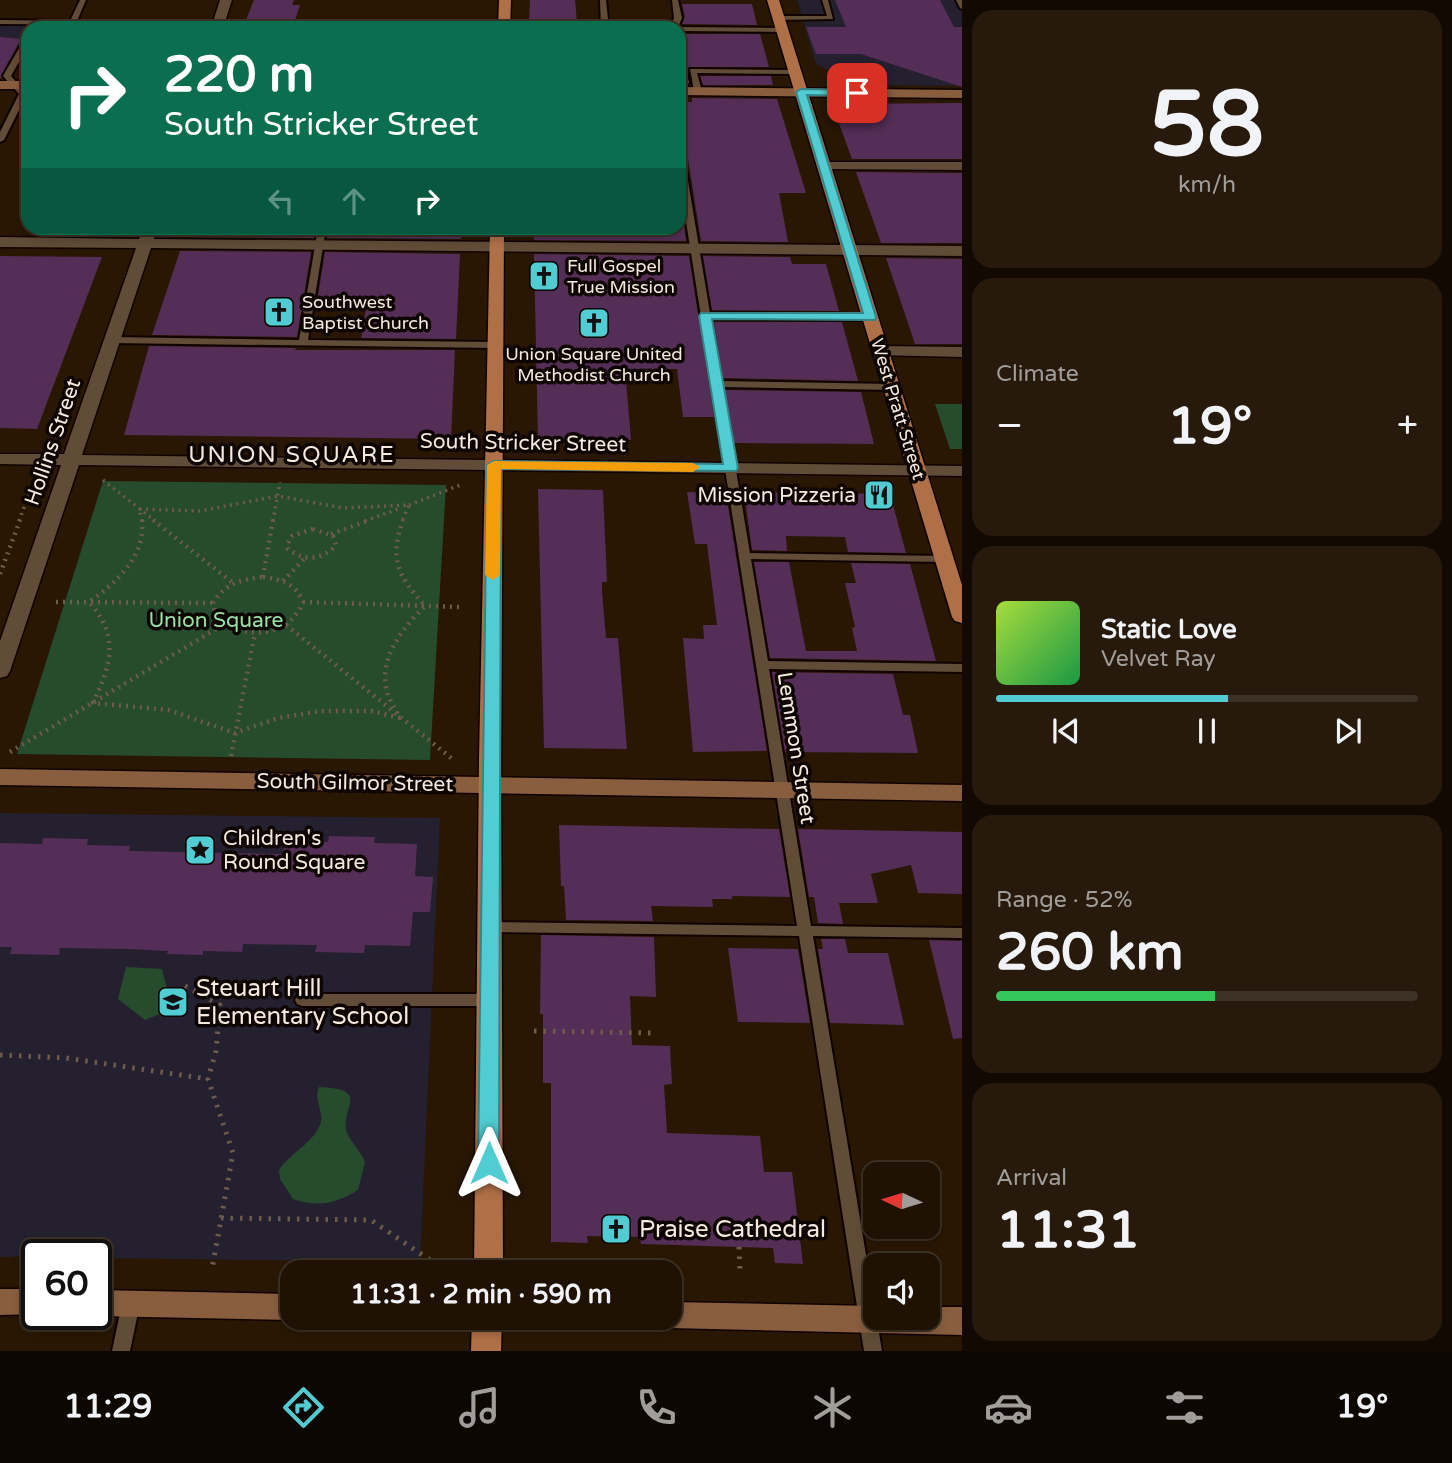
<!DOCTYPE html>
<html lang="en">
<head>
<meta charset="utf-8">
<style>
	:root { --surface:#1f1103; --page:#271a0d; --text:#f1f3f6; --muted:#a19d9a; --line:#3c3125; --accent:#51ccd2 }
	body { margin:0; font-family:"Varela Round",sans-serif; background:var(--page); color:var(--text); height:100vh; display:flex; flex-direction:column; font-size:26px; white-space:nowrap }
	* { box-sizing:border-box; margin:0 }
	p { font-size:23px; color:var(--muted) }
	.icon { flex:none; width:38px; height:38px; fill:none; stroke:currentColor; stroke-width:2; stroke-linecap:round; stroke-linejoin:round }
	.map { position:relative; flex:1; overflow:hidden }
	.side { display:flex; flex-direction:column; gap:10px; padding:10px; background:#110902; width:490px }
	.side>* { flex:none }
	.hud { position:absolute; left:21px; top:21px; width:665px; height:214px; border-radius:21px; box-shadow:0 4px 10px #0003,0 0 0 2px var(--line); background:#0b6e4f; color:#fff; overflow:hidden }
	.needle { width:46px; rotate:274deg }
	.buttons { position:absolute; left:863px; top:1162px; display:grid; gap:14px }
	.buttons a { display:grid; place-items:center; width:77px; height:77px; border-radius:14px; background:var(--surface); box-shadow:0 4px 10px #0003,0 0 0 2px var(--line); font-size:35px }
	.speed { position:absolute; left:21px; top:1239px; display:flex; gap:14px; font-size:35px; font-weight:700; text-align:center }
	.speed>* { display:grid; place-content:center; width:91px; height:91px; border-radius:50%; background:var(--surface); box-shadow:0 4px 10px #0003,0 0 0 2px var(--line); line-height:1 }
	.speed .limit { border:4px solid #111; border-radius:10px; background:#fff; color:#111 }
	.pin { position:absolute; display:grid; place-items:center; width:60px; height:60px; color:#fff; margin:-30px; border-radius:14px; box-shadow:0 4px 10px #0006 }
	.me { position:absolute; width:77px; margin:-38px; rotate:0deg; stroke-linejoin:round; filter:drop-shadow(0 0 5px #0008) }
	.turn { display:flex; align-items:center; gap:24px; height:147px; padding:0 28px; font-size:32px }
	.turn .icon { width:91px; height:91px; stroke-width:2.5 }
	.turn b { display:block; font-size:49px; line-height:60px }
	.lanes { display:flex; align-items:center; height:66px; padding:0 28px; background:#0003; justify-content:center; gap:35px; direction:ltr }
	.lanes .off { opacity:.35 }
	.big { font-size:52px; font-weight:800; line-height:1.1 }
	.side .widget { flex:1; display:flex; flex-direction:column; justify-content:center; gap:10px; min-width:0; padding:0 24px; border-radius:21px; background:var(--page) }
	.side .dial { align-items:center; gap:0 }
	.dial b { font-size:91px; line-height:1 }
	.song { display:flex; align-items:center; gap:21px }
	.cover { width:84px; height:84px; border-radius:10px; background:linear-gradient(135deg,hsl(80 70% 55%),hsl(140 70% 35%)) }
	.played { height:7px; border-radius:4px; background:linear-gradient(90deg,var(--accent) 55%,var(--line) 55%) }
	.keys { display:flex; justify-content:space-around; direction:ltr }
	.heat { display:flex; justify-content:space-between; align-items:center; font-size:38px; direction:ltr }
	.charge { height:10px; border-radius:5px; background:linear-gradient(90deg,#34c759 52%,var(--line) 0) }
	.trip { position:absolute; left:280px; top:1260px; width:402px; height:70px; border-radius:21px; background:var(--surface); box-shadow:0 4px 10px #0003,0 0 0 2px var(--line); font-weight:800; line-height:70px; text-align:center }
	.tab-bar { display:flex; height:112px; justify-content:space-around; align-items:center; background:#0c0701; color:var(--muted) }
	.tab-bar .icon { width:49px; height:49px }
	.tab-bar .current { color:var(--accent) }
	.tab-bar b { font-size:32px; color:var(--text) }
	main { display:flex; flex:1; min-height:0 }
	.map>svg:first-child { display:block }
	.commercial { fill:#252030 }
	.education { fill:#242030 }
	.green { fill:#274b2d }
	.building { fill:#542e56 }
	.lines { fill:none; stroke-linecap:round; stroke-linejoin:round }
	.lane-casing { stroke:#110300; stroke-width:4 }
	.street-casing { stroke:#110300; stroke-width:3 }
	.secondary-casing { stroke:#110300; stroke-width:3 }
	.primary-casing { stroke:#110300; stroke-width:3 }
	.path-far2 { stroke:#6d5c4b; stroke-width:3.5; stroke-dasharray:2 4.5; stroke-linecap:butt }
	.path-far1 { stroke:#6d5c4b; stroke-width:4.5; stroke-dasharray:2 5; stroke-linecap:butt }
	.path { stroke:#6d5c4b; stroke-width:5; stroke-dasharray:2.5 7; stroke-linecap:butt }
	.lane { fill:#614c37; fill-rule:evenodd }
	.street { fill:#614c37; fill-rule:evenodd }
	.secondary { fill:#885e3f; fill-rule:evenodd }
	.primary { fill:#af7048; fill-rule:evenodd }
	.route { fill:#51ccd2; stroke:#358588; stroke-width:2 }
	.slow { fill:#f59e0b }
	.labels { text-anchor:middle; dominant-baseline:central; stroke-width:7; stroke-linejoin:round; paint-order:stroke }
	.far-poi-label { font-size:18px; fill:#f6e9dd; stroke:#0c0501; text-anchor:start }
	.far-street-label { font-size:18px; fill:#f6e9dd; stroke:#0c0501 }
	.street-label { font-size:21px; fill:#f6e9dd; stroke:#0c0501 }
	.poi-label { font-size:21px; fill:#f6e9dd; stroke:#0c0501; text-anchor:end }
	.park-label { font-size:21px; fill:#99e0a3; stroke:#0c0501 }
	.neighbourhood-label { font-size:23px; letter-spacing:2px; fill:#f6e9dd; stroke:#0c0501 }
	.near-poi-label { font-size:24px; fill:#f6e9dd; stroke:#0c0501; text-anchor:start }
</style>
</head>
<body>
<main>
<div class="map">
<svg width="962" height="1351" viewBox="0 0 962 1351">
	<rect width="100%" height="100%" fill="#291704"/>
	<path class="commercial" d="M797 0H962V86L878 85 838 76 816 64Z
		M0 21H38L33 28H28V37L3 78H0Z"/>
	<path class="education" d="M0 813 440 818 420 1262 96 1258V1255L0 1257Z"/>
	<path class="green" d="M935 404H962V449H950Z
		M103 481 446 485 430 760 17 754Z
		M126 967 162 969 168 993 167 1011 145 1020 118 999Z
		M319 1087C373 1089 339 1108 347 1133 351 1142 361 1152 365 1162L358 1190C337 1203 318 1208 293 1199L280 1179 279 1170C290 1153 312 1144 320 1125 325 1112 313 1099 319 1087Z"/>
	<path class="building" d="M254 0H294L292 5H300L295 20H246Z
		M530 0H575L577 23H529Z
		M835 0H940L954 27H962V87L861 54H816L806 27H846Z
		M682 4H752L757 25 682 24 685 17Z
		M682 34H760L769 67H688Z
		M0 37 21 39 1 75 2 78H0Z
		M700 76H771L773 85H703Z
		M692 98 777 99 806 193H779L788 242 701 241 679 102H692Z
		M962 103V159H852L832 104Z
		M856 172 962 173V243H881Z
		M679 225H684L686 241 534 240V228H679Z
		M187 228H315L314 238 184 237Z
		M328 228H461V239L327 238Z
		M180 251 311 252 297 337 152 335Z
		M325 252 460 254 456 339 361 338 367 303 317 302Z
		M534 254 689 256 714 417H683L677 369H632L633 380H626L631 440H538Z
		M0 256 102 257 37 429 0 428Z
		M703 256 790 257 792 264H826L839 311 712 310Z
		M886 258 962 259V344H915Z
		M714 322H842L858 381 723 378Z
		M149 346 296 348 295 350H455L451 439 124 435Z
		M725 390 861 392 874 444 734 443Z
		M538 489 603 490 607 582H602V592L606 638H618L627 749 544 748Z
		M687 492 726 493 767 751 693 752 683 638 704 639 703 625H717L707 544H695Z
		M744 492 890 494 906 553 848 552 845 537 786 536 787 551 752 550Z
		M754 562H789L806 651H857L852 628 855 627 845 583H856L851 563 910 564 936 661 770 658Z
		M772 672 893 674 903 715H910L918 753 785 752Z
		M559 825 779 829 790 897 732 896V899H712L713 907 651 906 653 921 566 920 564 886H561Z
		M798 829 962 832V894L918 893 911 865 871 874 878 903H839L843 924 818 923 814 897H809Z
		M329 836 375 837 374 843 417 844 415 876 433 877 430 912H413L410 946 365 945 364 953 315 952 317 945 243 944 242 952 203 951V955L167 954 168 951 129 949 60 948 59 955 10 954 12 947H0V843L42 844 43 838 88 839 87 845 130 846 129 851 283 854 285 842H328Z
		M541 935 654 937 656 997 630 996 632 1045 670 1046 672 1084 664 1085 667 1133 760 1136 764 1172H792L803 1264 775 1263 773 1248 641 1244 640 1237 587 1236 588 1243 551 1242V1083H543V1014H540Z
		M821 939H845L848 953H888L904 1025 830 1023 818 949H823Z
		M929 940 962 941V1038L953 1039Z
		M728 948 798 949 810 1023 738 1022Z"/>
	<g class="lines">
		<g class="lane-casing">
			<path id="lane" d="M80 0H86L77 21 591 26 595 28 0 24V20L70 21Z
				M600 0H606L609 28H601Z
				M672 0H678L682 18 678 27 782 28 786 30 782 32 679 31V28H670L674 18Z
				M822 0H828L833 19 778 20 774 18 778 16H827Z
				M956 0H962V9L960 8Z
				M25 38H28V46L11 76 27 94 4 140 0 142V132L19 94 3 76Z
				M679 53 683 55 689 83 679 92V85L681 83Z
				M690 69 795 70 799 72 795 74 697 73 702 91 698 93 694 91Z
				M679 149 683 151 710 313 870 314 875 317 870 320 711 319 721 381 892 384 897 387 892 390 722 387 750 553 944 556 950 559 944 562 751 559 768 661 962 664V672L769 669 811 926 962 928V938L813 936 882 1351H864L799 936 490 932 485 931 483 927 485 923 490 922 797 926 679 177Z
				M318 228H326L308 340 496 342 501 345 496 348 111 343 106 340 111 337 299 340Z
				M302 994H490L495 996 497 1000 495 1004 490 1006H302L297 1004 295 1000 297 996Z
				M131 1295 137 1298 140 1303 130 1351H112L122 1303 125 1298Z"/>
		</g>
		<g class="street-casing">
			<path id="street" d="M220 0H232L223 28H211Z
				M824 162H962V170L819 169V163Z
				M143 228H157L154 239 962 246V256L151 248 82 455 962 466V476L79 465 10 671 7 676 0 678V641L61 465 0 464V454H64L136 248 0 247V237L139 239Z
				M881 346 962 347V357L875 355 873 351 875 347Z"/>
		</g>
		<g class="secondary-casing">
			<path id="secondary" d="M0 81H28V89H0Z
				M679 87 962 90V98L679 95Z
				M0 769 962 785V801L0 785Z
				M0 1289H37V1314H40L0 1315Z
				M96 1290 292 1294V1318H299L292 1320 96 1316 90 1314H96Z
				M670 1302 875 1306V1318H928V1307H962V1335L670 1328 660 1325 656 1318H670Z"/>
		</g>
		<g class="primary-casing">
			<path id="primary" d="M499 0H511L510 28H498Z
				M767 0H779L962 585V623L955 621 952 617Z
				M490 228H504L501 759 503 1272H474L479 759Z
				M472 1318H502L501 1351H471Z"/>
		</g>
		<path class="path-far2" d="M103 480 155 521
			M409 505 460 485
			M19 521 35 478
			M142 521 139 509 200 511 278 496 343 508 409 505 402 521
			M273 521 280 482
			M365 521 401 508"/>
		<path class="path-far1" d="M142 520C146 556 116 583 89 602 120 636 111 665 93 703L168 710 235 733 278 718 321 711H371L400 718C395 708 388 699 386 688 380 655 404 627 425 606 398 576 389 559 403 520
			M153 520 233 583
			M313 529 333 536 336 545C323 560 304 562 288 549L287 545 292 536Z
			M331 534 370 520
			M0 574 20 520
			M263 577C281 579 296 584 303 602 288 639 245 640 216 618L213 603C224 584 242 579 263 577Z
			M263 577 273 520
			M283 581 305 558
			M56 602 213 603
			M303 602 459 607
			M286 625 455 761
			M10 752 223 625
			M231 756 255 633"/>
		<path class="path" d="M185 986 220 1005 216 1051 208 1079 233 1153 212 1269
			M534 1031 654 1033
			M0 1055 66 1058 208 1079
			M221 1218 371 1220 443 1269
			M739 1247 740 1271"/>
		<use href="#lane" class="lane"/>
		<use href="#street" class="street"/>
		<use href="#secondary" class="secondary"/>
		<use href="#primary" class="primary"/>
	</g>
	<path class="route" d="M801 89 857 90 862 93 857 96 807 95 876 317 875 320 712 319 738 468 736 471 501 469 499 1163 496 1169 489 1172 481 1169 478 1163 487 465 494 461 723 464 699 316 701 313H863L796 92Z"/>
	<path class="slow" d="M494 461 693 463 700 467 693 472 501 469 500 575 493 580 485 575 487 465Z"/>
	<defs>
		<g id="church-square" transform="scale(1.575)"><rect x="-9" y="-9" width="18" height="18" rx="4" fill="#51ccd2" stroke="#0c0501"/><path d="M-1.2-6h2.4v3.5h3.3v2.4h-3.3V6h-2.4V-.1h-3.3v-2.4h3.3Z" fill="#111"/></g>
		<g id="restaurant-square" transform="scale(1.575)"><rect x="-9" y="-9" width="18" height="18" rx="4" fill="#51ccd2" stroke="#0c0501"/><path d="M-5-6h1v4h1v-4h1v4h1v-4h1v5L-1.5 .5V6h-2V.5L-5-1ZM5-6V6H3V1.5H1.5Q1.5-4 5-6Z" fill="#111"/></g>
		<g id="sight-square" transform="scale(1.575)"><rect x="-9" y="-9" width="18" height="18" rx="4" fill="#51ccd2" stroke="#0c0501"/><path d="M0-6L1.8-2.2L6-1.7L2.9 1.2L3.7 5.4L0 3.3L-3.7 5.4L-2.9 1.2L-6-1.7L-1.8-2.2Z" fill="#111"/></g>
		<g id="school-square" transform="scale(1.575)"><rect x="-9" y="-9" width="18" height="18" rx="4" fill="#51ccd2" stroke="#0c0501"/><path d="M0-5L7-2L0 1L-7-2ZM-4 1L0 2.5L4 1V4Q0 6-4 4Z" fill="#111"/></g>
	</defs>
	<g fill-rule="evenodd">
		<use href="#church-square" x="544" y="276"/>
		<use href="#church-square" x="279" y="312"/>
		<use href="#church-square" x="594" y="323"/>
		<use href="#restaurant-square" x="879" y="495"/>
		<use href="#sight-square" x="200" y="850"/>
		<use href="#school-square" x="173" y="1002"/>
		<use href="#church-square" x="616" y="1229"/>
	</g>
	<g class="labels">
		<g class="far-poi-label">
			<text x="567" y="266">Full Gospel<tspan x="567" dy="21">True Mission</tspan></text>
			<text x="302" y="302">Southwest<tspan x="302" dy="21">Baptist Church</tspan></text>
			<text x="594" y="354" text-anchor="middle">Union Square United<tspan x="594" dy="21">Methodist Church</tspan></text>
		</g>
		<g class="far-street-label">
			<text transform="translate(898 409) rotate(73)">West Pratt Street</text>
		</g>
		<g class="street-label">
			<text transform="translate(53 442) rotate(-71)">Hollins Street</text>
			<text transform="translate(523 443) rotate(1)">South Stricker Street</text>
			<text transform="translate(796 748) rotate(81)">Lemmon Street</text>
			<text transform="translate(355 783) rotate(1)">South Gilmor Street</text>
		</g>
		<g class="poi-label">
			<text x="856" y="495">Mission Pizzeria</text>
			<text x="223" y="838" text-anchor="start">Children's<tspan x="223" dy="24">Round Square</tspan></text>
		</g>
		<g class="park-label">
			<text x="216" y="620">Union Square</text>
		</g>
		<g class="neighbourhood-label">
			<text x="292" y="455">UNION SQUARE</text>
		</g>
		<g class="near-poi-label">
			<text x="196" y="988">Steuart Hill<tspan x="196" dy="28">Elementary School</tspan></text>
			<text x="639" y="1229">Praise Cathedral</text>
		</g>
	</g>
</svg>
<div class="buttons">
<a><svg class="needle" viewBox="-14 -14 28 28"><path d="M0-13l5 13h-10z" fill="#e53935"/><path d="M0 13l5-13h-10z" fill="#a19d9a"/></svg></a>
<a><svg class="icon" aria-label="sound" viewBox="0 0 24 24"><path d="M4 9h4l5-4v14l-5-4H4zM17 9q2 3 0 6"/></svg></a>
</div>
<div class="speed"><div class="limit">60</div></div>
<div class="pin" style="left:857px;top:93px;background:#d93025"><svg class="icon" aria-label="arrive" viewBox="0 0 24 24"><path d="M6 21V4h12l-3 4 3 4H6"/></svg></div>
<svg class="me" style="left:489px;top:1163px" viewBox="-20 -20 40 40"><path d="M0-17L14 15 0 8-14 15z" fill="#51ccd2" stroke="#fff" stroke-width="4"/></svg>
<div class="trip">11:31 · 2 min · 590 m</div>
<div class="hud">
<div class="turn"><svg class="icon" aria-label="right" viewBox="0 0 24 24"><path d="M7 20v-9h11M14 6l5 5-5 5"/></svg><div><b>220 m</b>South Stricker Street</div></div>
<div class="lanes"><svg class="icon off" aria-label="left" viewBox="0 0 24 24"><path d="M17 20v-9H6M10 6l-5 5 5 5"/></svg><svg class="icon off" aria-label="ahead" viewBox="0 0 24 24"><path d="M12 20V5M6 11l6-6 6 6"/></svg><svg class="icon" aria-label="right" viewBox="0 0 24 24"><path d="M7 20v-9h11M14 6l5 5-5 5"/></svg></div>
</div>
</div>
<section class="side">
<div class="widget dial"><b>58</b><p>km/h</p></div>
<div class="widget"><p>Climate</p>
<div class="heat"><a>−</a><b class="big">19°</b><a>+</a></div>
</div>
<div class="widget">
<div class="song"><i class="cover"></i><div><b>Static Love</b><p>Velvet Ray</p></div></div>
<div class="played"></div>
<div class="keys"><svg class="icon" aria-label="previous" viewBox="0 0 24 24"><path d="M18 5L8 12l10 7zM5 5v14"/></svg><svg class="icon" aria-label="pause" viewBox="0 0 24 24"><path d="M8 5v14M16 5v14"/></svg><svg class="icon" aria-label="next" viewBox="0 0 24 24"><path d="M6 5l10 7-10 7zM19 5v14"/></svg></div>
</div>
<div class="widget"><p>Range · 52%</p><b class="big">260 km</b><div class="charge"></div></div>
<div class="widget"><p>Arrival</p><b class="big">11:31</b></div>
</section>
</main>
<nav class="tab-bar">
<b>11:29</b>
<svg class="icon current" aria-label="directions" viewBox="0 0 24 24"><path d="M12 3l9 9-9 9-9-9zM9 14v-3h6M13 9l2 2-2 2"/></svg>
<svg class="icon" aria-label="music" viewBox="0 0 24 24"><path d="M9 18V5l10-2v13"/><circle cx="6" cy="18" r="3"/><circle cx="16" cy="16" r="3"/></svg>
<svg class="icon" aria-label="phone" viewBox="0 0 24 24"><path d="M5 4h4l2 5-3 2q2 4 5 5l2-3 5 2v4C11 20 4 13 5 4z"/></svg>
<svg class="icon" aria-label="climate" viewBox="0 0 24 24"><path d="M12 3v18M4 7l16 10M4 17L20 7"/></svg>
<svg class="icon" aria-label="car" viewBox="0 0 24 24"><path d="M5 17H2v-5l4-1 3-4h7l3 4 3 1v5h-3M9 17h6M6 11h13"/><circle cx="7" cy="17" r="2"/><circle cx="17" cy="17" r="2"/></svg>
<svg class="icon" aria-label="filters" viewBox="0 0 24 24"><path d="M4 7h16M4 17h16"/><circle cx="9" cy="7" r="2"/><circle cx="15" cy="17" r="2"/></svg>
<b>19°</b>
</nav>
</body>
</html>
